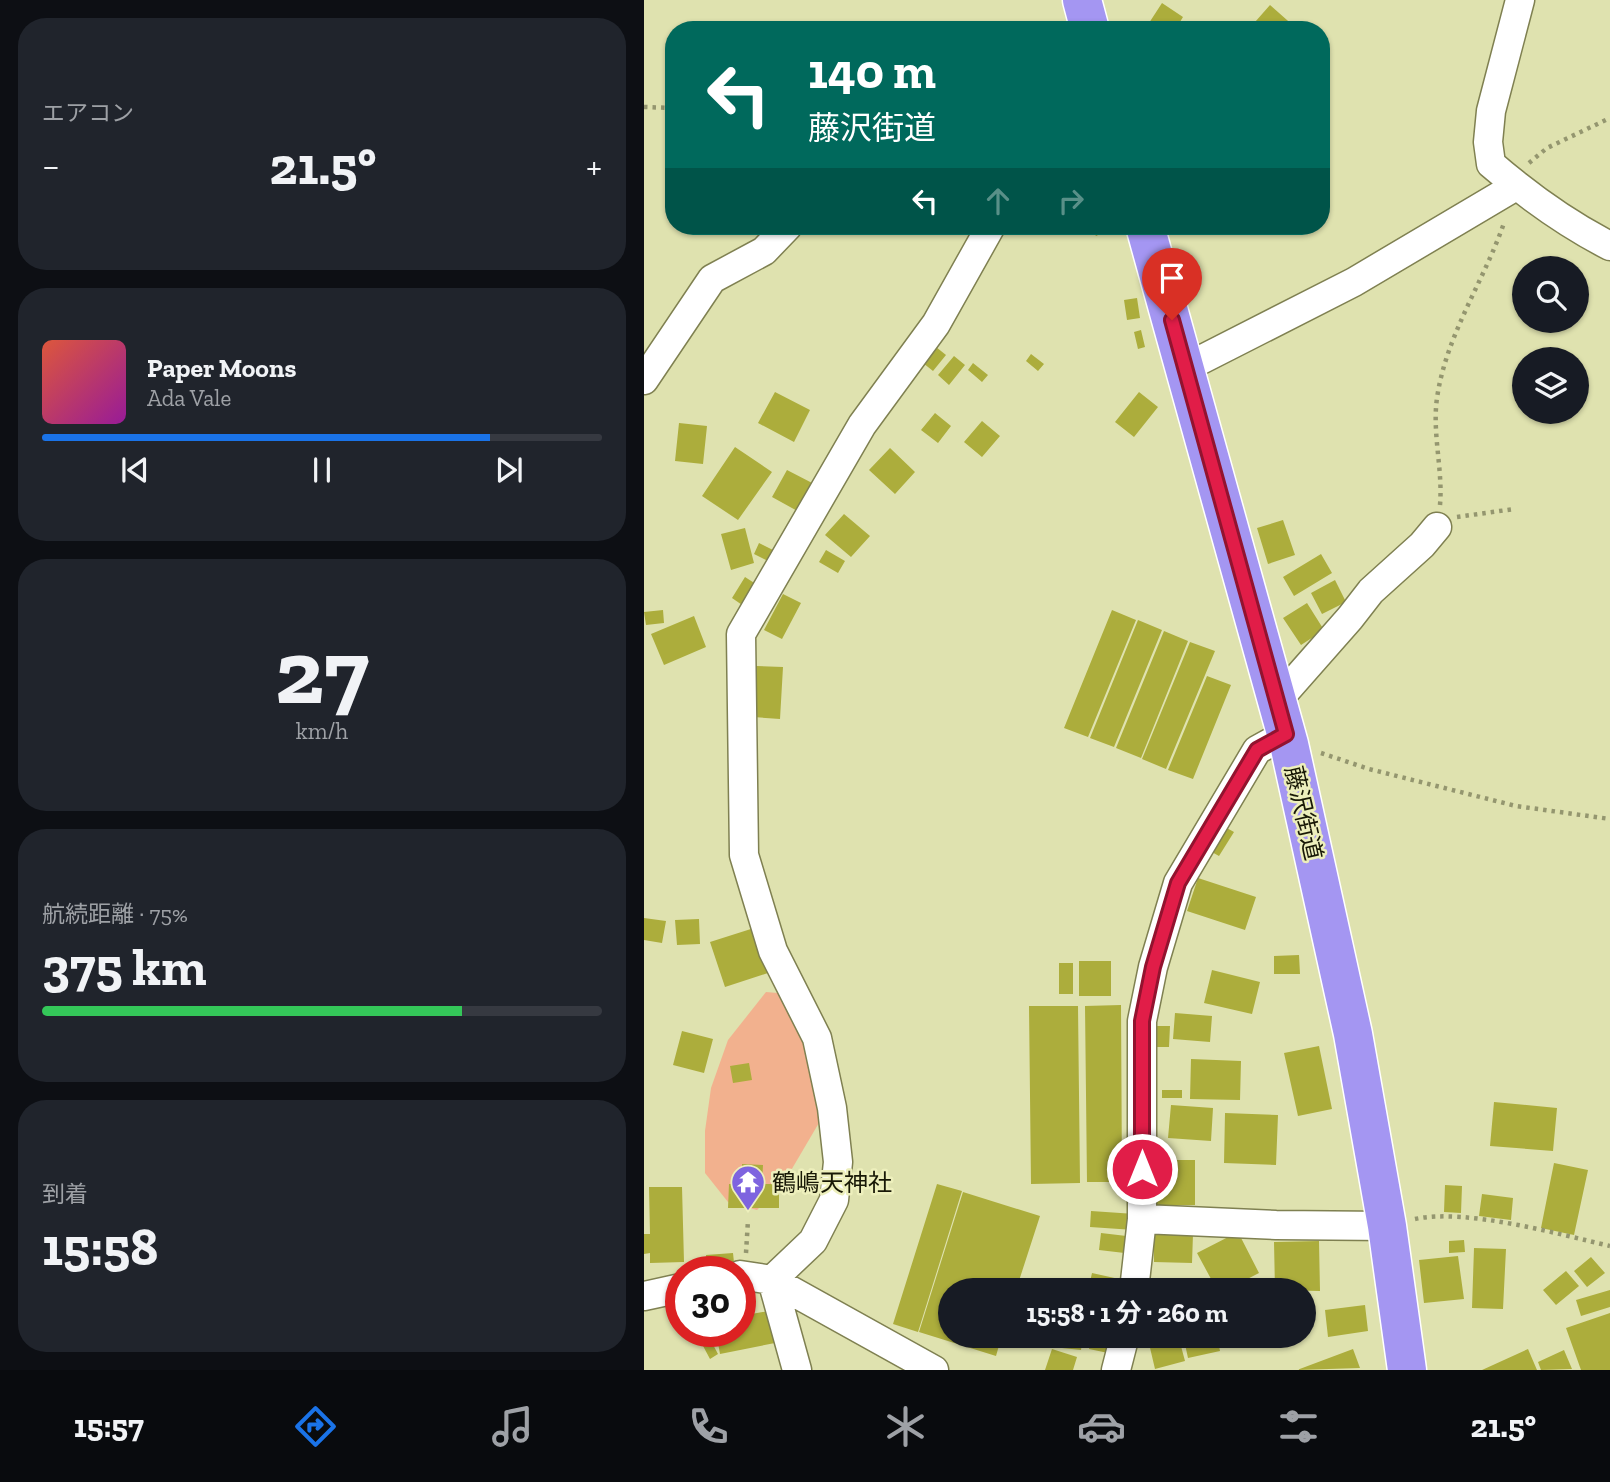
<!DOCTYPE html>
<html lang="ja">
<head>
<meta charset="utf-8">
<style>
	:root { --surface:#171b24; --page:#20242c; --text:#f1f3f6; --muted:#9ea1a6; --line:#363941; --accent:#1a73e8 }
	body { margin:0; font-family:"Zilla Slab","Noto Sans JP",serif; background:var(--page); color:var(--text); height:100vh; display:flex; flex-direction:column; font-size:26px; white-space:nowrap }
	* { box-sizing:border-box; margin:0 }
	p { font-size:23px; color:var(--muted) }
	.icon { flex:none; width:38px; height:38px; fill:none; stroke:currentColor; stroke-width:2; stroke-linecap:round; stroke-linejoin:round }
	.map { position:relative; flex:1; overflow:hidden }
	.drawer { display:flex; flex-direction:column; gap:18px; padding:18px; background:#0d0f14; width:644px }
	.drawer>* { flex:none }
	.banner { position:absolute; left:21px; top:21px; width:665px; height:214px; border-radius:28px; box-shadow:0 2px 5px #0004; background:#00695c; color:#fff; overflow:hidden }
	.buttons { position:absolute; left:868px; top:256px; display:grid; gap:14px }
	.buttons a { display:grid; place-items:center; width:77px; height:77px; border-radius:50%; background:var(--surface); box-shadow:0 2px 5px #0004; font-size:35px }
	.speed { position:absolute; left:21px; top:1256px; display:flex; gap:14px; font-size:35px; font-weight:700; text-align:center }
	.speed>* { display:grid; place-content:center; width:91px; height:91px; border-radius:50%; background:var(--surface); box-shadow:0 2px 5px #0004; line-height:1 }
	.speed .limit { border:10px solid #d22; background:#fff; color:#111 }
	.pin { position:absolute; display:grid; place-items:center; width:60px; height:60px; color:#fff; margin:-72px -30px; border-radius:50% 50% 50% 0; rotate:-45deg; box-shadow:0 0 7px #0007 }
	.pin .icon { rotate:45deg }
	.me { position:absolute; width:77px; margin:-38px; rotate:0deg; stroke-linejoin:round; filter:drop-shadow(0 0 5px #0008) }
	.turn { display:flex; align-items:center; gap:24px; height:147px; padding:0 28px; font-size:32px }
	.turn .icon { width:91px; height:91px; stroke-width:2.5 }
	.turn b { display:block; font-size:49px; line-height:60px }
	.lanes { display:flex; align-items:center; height:66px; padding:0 28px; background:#0003; justify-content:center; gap:35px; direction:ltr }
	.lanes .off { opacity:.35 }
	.big { font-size:52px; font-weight:700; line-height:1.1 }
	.drawer .card { flex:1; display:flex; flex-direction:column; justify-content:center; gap:10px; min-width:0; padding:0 24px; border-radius:28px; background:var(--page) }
	.drawer .dial { align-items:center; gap:0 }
	.dial b { font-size:91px; line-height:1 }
	.song { display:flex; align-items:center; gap:21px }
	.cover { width:84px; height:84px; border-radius:10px; background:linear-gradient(135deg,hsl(10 70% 55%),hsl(300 70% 35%)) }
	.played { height:7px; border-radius:4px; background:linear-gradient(90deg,var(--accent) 80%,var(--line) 80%) }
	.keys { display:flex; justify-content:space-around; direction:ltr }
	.heat { display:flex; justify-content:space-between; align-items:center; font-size:38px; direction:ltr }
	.charge { height:10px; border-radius:5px; background:linear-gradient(90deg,#34c759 75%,var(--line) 0) }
	.trip { position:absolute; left:294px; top:1278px; width:378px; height:70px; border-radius:35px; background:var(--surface); box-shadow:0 2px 5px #0004; font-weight:700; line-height:70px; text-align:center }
	.dock { display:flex; height:112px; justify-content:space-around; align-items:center; background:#090b0e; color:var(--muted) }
	.dock .icon { width:49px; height:49px }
	.dock .selected { color:var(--accent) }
	.dock b { font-size:32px; color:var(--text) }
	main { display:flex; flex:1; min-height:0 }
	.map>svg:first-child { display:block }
	.green { fill:#f2b18e }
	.building { fill:#acad3c }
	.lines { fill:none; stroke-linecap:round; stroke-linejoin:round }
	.minor-casing { stroke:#7f8051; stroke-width:31 }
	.highway-casing { stroke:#fff; stroke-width:41 }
	.path { stroke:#94966f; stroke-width:4.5; stroke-dasharray:3.5 5; stroke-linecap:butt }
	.minor { stroke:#fff; stroke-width:28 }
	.highway { stroke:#a496f2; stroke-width:38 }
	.route-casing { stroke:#92132f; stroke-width:18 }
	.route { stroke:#e11d48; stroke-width:12 }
	.labels { text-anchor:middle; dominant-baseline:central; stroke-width:5; stroke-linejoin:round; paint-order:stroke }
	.street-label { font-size:24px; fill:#181806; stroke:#edefbc }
	.poi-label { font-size:24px; fill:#181806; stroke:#edefbc; text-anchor:start }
</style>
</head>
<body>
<main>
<section class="drawer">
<div class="card"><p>エアコン</p>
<div class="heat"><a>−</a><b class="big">21.5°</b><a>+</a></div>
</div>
<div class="card">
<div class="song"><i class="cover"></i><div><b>Paper Moons</b><p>Ada Vale</p></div></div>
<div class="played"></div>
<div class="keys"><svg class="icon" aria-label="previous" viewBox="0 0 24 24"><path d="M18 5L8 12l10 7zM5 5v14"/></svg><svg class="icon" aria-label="pause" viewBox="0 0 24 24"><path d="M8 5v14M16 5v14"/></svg><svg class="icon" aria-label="next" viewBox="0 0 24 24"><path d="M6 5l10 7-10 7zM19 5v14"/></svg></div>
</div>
<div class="card dial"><b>27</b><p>km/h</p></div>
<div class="card"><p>航続距離 · 75%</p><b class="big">375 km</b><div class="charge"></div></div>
<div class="card"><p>到着</p><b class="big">15:58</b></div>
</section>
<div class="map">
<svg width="966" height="1370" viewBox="0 0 966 1370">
	<rect width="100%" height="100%" fill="#dfe2af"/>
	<path class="green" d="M122 992 145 994 179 1028V1116L139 1184 113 1210 84 1202 61 1173V1131L67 1088 84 1040Z"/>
	<path class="building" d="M518 3 539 17 531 30H516L505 23Z
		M626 5 652 28 650 30H604Z
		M437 226H458L453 236 436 228Z
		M493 298 496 318 483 320 480 300Z
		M497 330 501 347 494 349 490 332Z
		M292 347 302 355 289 371 279 363Z
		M387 354 400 364 394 371 382 361Z
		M310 356 321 365 305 385 294 375Z
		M329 363 344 375 338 382 324 370Z
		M131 392 166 410 150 442 114 423Z
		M495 392 514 407 490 437 471 422Z
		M291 413 307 426 294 443 277 430Z
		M338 421 356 436 338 457 320 442Z
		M35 423 63 426 59 464 31 461Z
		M91 447 128 472 94 520 58 496Z
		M246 448 271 472 251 494 225 470Z
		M143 470 172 485 157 513 128 497Z
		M200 514 226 536 207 557 181 535Z
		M639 520 651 555 624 564 613 528Z
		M101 528 110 563 87 570 77 534Z
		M115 543 133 552 128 563 110 554Z
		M182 550 201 561 194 573 175 562Z
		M677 554 688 573 650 596 639 577Z
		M101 577 118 588 104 609 88 598Z
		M691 580 702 602 678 614 667 593Z
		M139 594 157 603 138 639 120 630Z
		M663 603 680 630 657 645 639 618Z
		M19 610 20 623 2 625 0 612Z
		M468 610 492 620 444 737 420 728Z
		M50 616 62 647 20 665 7 634Z
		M494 620 518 630 470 747 446 738Z
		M520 631 544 641 497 758 472 748Z
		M546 642 571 651 522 769 498 759Z
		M112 666 139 667 136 719 109 717Z
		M563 676 587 685 549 779 524 770Z
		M581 827 590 832 575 856 566 851Z
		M554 878 612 897 601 930 543 911Z
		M0 918 22 921 18 943 0 940Z
		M55 919 56 944 33 945 31 920Z
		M110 928 124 973 81 987 66 942Z
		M655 955 656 974H630V956Z
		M435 961H467V996H435Z
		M415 963H429V994H415Z
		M568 970 616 982 608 1014 560 1003Z
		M477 1005 478 1182H443L441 1006Z
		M385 1006H434L436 1183 387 1184Z
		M531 1013 568 1016 566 1042 529 1039Z
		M512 1026H526L525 1047H511Z
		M38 1031 69 1039 60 1073 29 1065Z
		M675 1046 688 1109 654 1116 640 1053Z
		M547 1059 597 1061 596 1100 546 1099Z
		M105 1063 108 1080 89 1083 86 1066Z
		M518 1090H538V1098H518Z
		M850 1102 913 1108 909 1151 846 1146Z
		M527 1105 569 1108 567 1141 524 1138Z
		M581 1113 634 1115 632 1165 580 1163Z
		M513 1160H551V1205H513Z
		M910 1163 944 1170 930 1235 897 1228Z
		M98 1164 119 1165 118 1184H135V1208H84L85 1184H98Z
		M293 1184 318 1191 274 1332 249 1324Z
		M801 1185 818 1186 817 1213 800 1212Z
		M5 1187H38L40 1262 6 1263V1253L0 1254V1234H6Z
		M319 1192 396 1216 372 1290H306V1335H358L352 1356 275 1332Z
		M838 1194 869 1198 867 1220 835 1216Z
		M447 1211 491 1214 490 1230 446 1227Z
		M594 1232 615 1273 582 1290H573L553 1253Z
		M457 1233 491 1237 489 1254 455 1250Z
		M510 1233 549 1234 548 1263 510 1262Z
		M820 1240 821 1252 805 1253V1241Z
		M675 1241 676 1291 631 1290 630 1242Z
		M830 1248 862 1249 859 1309 828 1308Z
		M89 1253 91 1272H63L62 1255Z
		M814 1256 820 1299 780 1303 775 1260Z
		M947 1257 961 1273 943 1287 930 1271Z
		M922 1271 935 1286 912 1305 899 1290Z
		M448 1273 475 1279 473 1290 445 1286Z
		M966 1290V1307L937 1316 932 1300Z
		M721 1305 724 1331 684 1337 681 1310Z
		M125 1311 131 1343 76 1354 72 1332H96V1316Z
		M966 1313V1370H937L922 1328Z
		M419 1335H439L437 1350 418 1348Z
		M448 1335H472L469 1354 445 1349Z
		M503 1335H534L541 1361 511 1369Z
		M539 1335H573L576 1351 544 1358Z
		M595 1335H626V1336L598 1345Z
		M66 1339 74 1354 66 1359 58 1344Z
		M408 1349 433 1357 429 1370H401Z
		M709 1349 716 1368 653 1370Z
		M884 1349 893 1370H838Z
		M920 1350 928 1369 897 1370 894 1362Z"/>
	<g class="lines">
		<g class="minor-casing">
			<path id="minor" d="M876 0 847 111 844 142 847 164C884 196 923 224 966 246
				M541 368 710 282 872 186
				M0 380 68 279 120 251 144 226
				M632 702 706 618 727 591 778 545 793 527
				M498 1219 632 1225 743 1226
				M96 1275 128 1280 290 1370
				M490 1290 498 1219V1021L509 967 534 883 613 750 642 734
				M0 1296 37 1288
				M153 1370 128 1280 169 1241 190 1200 194 1162 188 1108 173 1038 129 951 100 855 97 634 218 425 292 324 347 226
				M472 1370 481 1335"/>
		</g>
		<g class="highway-casing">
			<path id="highway" d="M438 0 446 30
				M501 226 645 744 709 1034 743 1226 763 1370"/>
		</g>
		<path class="path" d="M0 107 30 108
			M885 163 903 148 966 118
			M796 505C799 469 788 434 793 398 802 335 840 281 860 223
			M813 517 870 509
			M677 753 725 769 872 806 966 819
			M771 1219C822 1208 914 1234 966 1246
			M102 1253 104 1220"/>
		<use href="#minor" class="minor"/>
		<use href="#highway" class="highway"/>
	</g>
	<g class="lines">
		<g class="route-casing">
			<path id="route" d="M498 1169V1021L509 967 534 883 613 750 642 734 528 320"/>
		</g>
		<use href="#route" class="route"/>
	</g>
	<defs>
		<g id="temple-pin" transform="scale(1.75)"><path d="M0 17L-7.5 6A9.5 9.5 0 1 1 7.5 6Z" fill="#7e64df" stroke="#edefbc"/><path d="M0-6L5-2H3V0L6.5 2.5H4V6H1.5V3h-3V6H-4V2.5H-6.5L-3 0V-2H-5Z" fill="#fff"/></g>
	</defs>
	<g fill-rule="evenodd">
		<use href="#temple-pin" x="104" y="1182"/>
	</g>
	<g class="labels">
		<g class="street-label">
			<text transform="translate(660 813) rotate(77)">藤沢街道</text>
		</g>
		<g class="poi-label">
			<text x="128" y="1182">鶴嶋天神社</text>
		</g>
	</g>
</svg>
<div class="buttons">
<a><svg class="icon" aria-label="search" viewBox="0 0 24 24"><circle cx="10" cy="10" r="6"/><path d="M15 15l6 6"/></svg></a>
<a><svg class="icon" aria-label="layers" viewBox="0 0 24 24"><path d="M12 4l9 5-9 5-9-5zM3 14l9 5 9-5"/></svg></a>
</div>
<div class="speed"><div class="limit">30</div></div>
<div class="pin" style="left:528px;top:320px;background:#d93025"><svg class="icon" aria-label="arrive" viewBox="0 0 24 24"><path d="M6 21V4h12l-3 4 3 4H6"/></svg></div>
<svg class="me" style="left:498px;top:1169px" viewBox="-20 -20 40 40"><circle r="17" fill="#e11d48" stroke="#fff" stroke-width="3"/><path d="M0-11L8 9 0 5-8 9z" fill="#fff"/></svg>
<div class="trip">15:58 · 1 分 · 260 m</div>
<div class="banner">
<div class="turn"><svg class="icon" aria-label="left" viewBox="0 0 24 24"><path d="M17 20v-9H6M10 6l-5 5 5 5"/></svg><div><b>140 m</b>藤沢街道</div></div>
<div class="lanes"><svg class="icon" aria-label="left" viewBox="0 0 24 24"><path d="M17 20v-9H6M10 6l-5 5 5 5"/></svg><svg class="icon off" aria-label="ahead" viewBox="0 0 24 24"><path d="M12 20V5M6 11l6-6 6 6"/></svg><svg class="icon off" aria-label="right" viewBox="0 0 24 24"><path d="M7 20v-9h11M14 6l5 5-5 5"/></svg></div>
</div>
</div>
</main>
<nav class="dock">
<b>15:57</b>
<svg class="icon selected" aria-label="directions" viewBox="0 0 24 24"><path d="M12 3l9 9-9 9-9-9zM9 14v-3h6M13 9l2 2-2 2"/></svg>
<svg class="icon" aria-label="music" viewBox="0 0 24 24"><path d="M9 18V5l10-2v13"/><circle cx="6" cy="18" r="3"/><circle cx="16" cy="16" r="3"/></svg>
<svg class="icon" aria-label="phone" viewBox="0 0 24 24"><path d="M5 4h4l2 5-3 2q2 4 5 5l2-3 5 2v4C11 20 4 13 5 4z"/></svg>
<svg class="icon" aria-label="climate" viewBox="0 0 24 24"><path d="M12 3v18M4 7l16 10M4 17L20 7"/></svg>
<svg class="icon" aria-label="car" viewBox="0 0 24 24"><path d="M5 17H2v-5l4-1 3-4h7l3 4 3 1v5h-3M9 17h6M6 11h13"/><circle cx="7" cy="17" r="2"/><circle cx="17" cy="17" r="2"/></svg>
<svg class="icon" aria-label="filters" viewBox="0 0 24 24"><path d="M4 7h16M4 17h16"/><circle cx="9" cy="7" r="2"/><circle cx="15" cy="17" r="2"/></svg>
<b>21.5°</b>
</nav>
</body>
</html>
